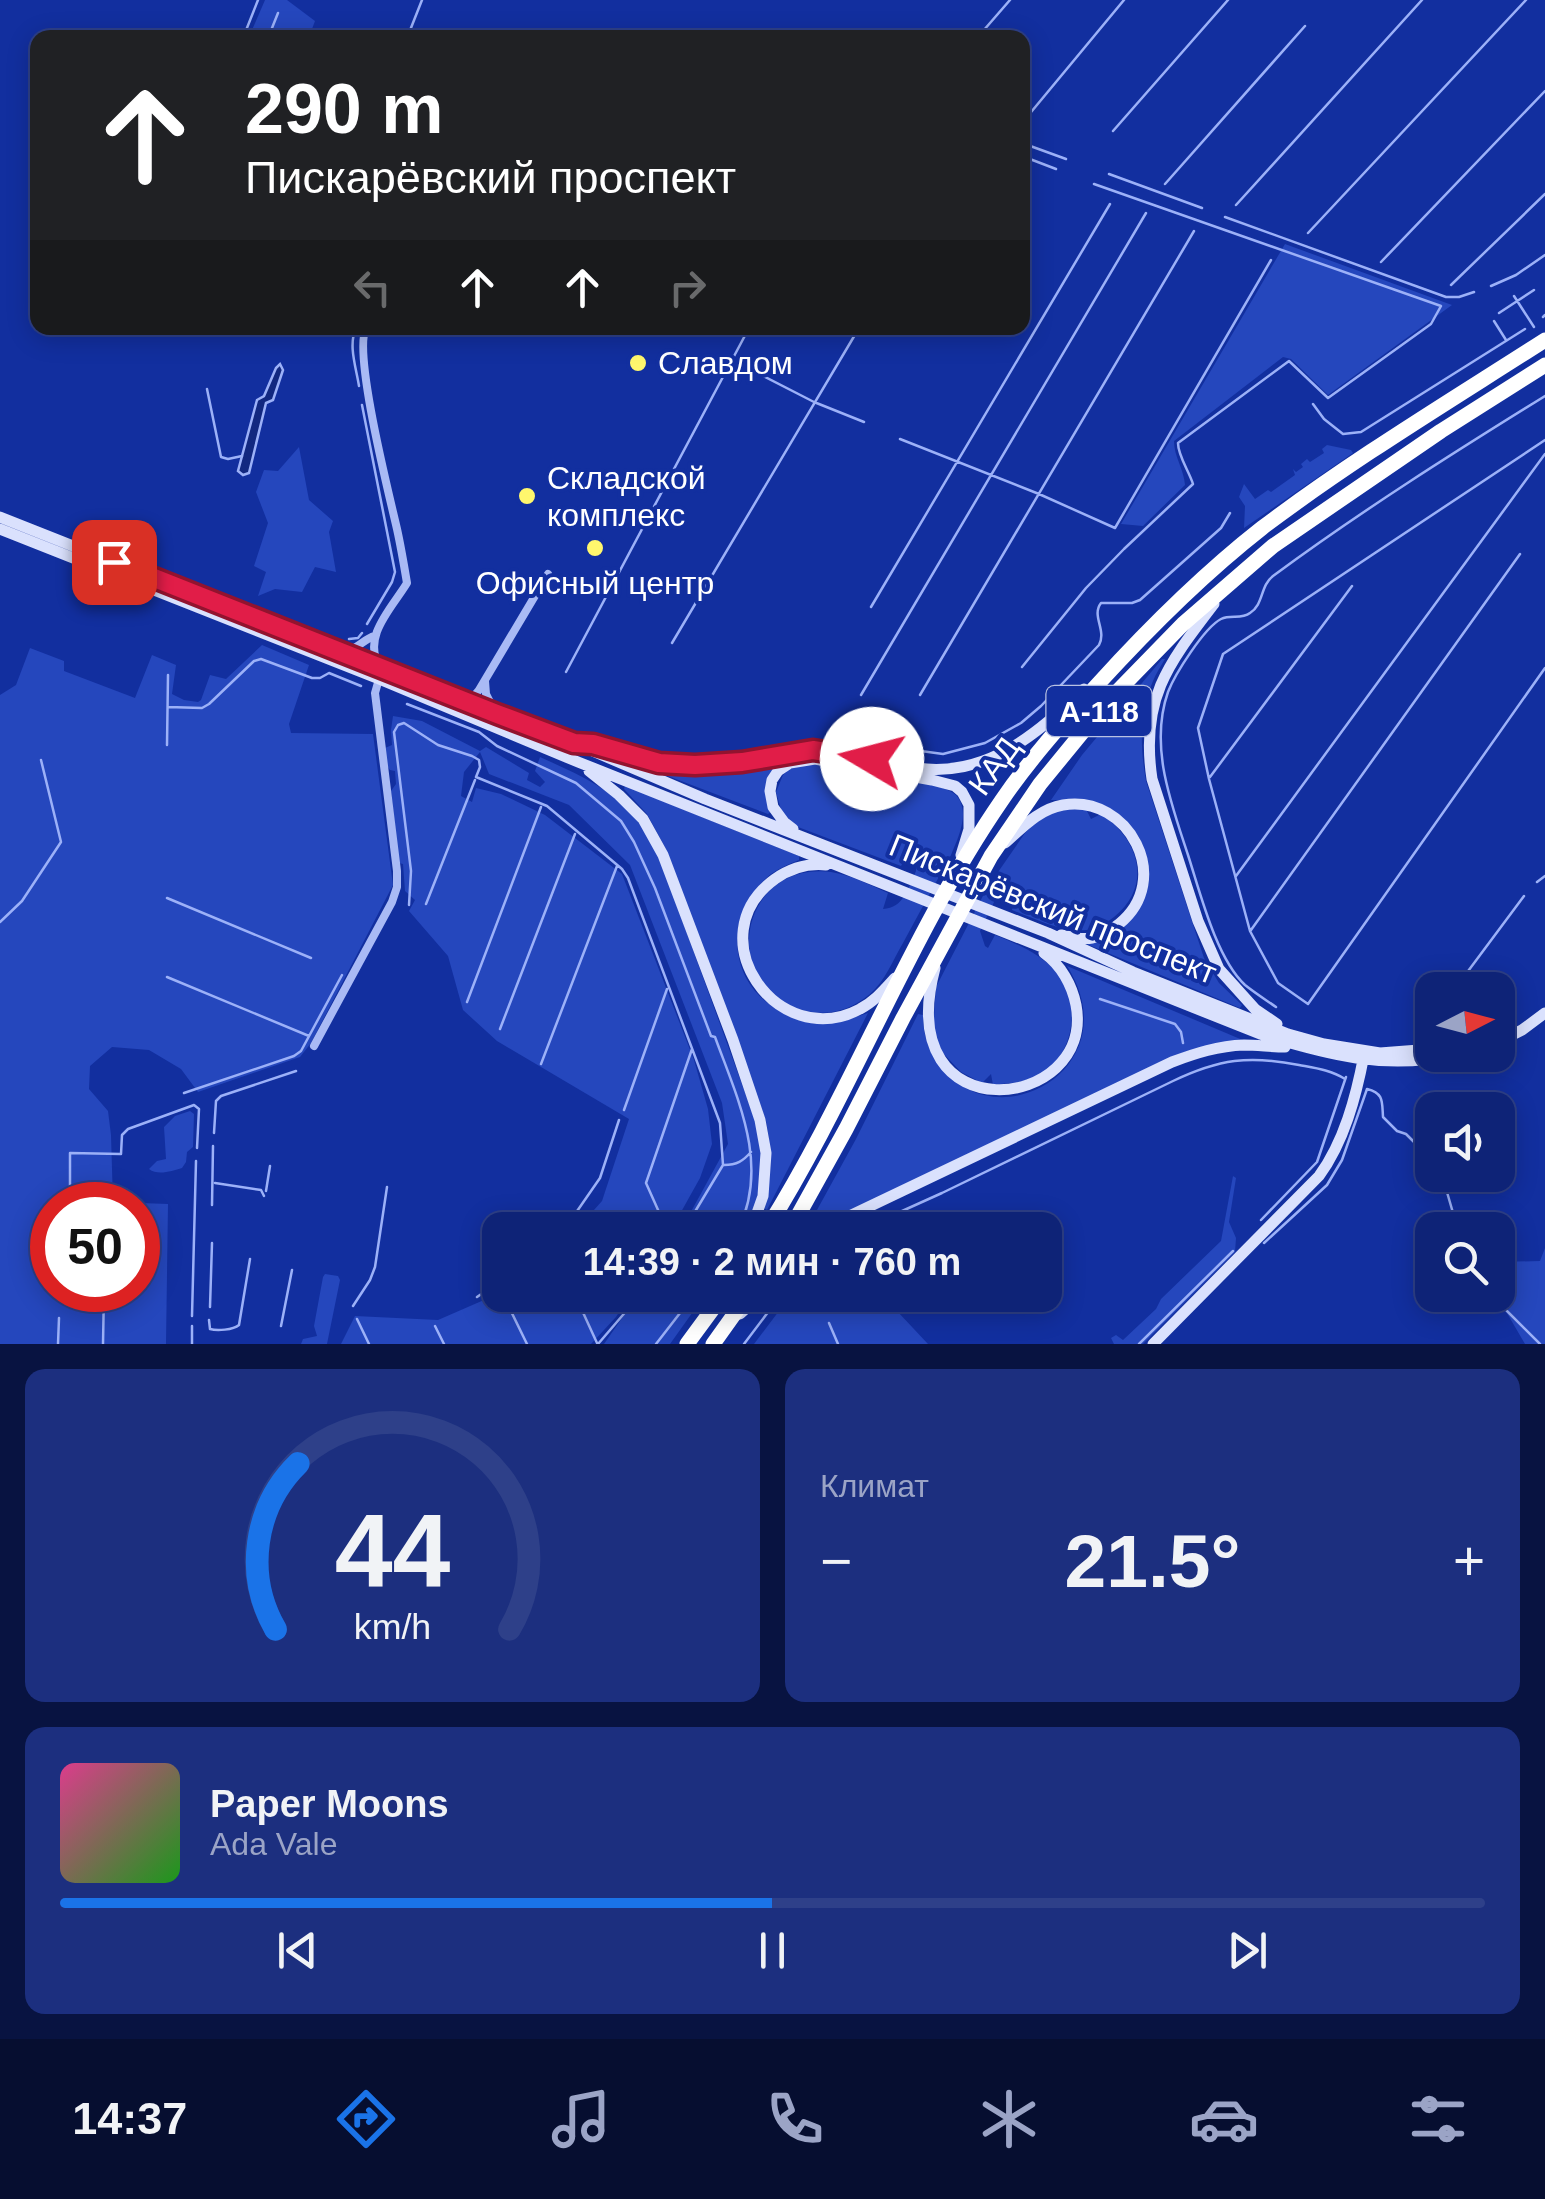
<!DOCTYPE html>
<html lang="ru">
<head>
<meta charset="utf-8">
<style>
	:root { --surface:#0e2377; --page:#1c2f7f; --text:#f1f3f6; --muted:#9ba4c6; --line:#2e4089; --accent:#1a73e8 }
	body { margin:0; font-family:Helvetica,sans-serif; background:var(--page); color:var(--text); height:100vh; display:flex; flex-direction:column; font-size:38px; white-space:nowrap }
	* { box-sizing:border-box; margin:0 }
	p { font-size:32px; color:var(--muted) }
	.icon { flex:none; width:55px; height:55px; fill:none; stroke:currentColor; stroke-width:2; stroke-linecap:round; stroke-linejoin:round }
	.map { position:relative; height:1344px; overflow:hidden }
	.sheet { display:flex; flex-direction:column; gap:25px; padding:25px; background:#081341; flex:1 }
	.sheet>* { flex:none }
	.guide { position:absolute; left:30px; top:30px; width:1000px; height:305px; border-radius:20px; box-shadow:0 5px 25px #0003,0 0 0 2px var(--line); background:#202124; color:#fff; overflow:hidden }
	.needle { width:65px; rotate:84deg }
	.fabs { position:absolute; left:1415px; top:972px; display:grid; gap:20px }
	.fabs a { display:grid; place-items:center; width:100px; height:100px; border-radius:20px; background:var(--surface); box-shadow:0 5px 25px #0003,0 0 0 2px var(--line); font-size:50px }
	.speed { position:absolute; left:30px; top:1182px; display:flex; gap:20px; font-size:50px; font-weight:700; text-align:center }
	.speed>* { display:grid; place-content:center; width:130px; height:130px; border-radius:50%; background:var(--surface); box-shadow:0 5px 25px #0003,0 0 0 2px var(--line); line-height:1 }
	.speed .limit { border:15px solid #d22; background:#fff; color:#111 }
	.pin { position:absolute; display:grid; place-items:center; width:85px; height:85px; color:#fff; margin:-42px; border-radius:20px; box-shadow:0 5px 15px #0006 }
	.me { position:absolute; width:110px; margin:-55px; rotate:278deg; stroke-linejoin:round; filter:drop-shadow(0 0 8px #0008) }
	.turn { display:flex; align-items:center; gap:35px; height:210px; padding:0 50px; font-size:45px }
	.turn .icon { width:130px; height:130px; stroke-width:2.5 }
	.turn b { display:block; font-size:70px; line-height:85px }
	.lanes { display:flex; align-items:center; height:95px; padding:0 50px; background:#0003; justify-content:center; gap:50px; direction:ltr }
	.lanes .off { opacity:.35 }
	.big { font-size:75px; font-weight:600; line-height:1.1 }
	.sheet .card { flex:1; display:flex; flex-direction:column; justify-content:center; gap:15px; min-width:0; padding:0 35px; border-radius:20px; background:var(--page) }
	.sheet .dial { align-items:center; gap:0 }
	.dial svg { height:260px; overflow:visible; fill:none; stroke:var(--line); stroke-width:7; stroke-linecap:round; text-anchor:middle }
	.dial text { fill:var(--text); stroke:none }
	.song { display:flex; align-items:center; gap:30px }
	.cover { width:120px; height:120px; border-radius:15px; background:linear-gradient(135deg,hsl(330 70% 55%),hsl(120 70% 35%)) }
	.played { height:10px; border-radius:5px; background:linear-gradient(90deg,var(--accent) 50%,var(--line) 50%) }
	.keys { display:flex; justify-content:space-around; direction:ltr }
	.heat { display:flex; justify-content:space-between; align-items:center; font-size:55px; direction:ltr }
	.sheet .tiles { flex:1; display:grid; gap:25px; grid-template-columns:1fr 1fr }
	.card:last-child { grid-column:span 2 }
	.trip { position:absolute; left:482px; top:1212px; width:580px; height:100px; border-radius:20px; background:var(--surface); box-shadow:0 5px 25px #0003,0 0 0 2px var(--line); font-weight:600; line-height:100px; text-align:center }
	.tabs { display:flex; height:160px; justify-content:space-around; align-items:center; background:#060e30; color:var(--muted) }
	.tabs .icon { width:70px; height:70px }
	.tabs .selected { color:var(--accent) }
	.tabs b { font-size:45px; color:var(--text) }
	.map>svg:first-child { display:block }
	.green { fill:#2547bd; fill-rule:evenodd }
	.water { fill:#122880; stroke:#9cb1f8; stroke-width:2.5 }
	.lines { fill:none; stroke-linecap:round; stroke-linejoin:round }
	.stream { stroke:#9cb1f8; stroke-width:2.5 }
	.street { stroke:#a9baf5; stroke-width:8 }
	.secondary { stroke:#dae1fd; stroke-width:11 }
	.highway { stroke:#fff; stroke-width:15 }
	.route-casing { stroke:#92132f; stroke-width:25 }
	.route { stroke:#e11d48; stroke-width:18 }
	.poi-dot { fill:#fff76d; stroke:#122f9f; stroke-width:4 }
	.labels { text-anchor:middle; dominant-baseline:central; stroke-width:8; stroke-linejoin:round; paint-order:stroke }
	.shield { fill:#122f9f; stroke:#b8c1e2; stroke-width:2.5 }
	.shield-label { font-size:30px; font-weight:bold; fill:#fff }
	.poi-label { font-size:32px; fill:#fff; stroke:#122f9f; text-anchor:start }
	.street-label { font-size:32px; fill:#fff; stroke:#122f9f }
</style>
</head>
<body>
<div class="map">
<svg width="1545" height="1344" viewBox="0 0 1545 1344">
	<rect width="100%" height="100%" fill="#122f9f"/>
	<path class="green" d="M265 0H287L315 21 309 37H249Z
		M1285 244 1452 305 1328 395 1291 359 1283 357 1174 441C1174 457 1184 469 1185 485L1143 526 1121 524Z
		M1327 445 1351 450 1353 453 1244 528 1245 506 1239 497 1244 484 1255 499 1268 490 1271 492 1295 475 1293 469 1296 472 1303 467 1301 464 1307 459 1310 462 1324 453 1322 449Z
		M299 447 309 500 333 521 329 532 336 572 315 567 302 592 275 589 258 596 266 572 254 566 268 523 256 492 264 470 278 471Z
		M262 645 309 665 289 724 291 733 373 734 393 885 311 1043 300 1057 198 1092 181 1069 149 1050 112 1047 90 1066 89 1089 108 1111 111 1135 113 1202 168 1204 166 1344H0V695L16 685 30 648 64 661V671L135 698 152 655 176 665 172 694 184 700 198 702 201 700 210 675 226 679ZM52 1205H138V1290H52Z
		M1162 659H1165C1161 666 1156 673 1153 681 1139 713 1140 747 1146 781L1204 958 1219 983 1242 1005 1240 1008 1084 943 1094 939 1142 902C1142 886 1146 861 1143 846 1141 839 1135 831 1130 826 1106 797 1085 801 1051 800L1082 755Z
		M393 716 422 721 480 751 486 747 529 773 527 780 540 787 545 782 535 771 540 757C575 773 612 788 636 819 645 829 651 843 658 854L755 1120C765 1164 764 1188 745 1230H681L728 1144 722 1103 630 865 569 805 489 774 480 752 464 772 461 796 472 802 476 788 501 794 545 815 622 874 694 1060 708 1109 712 1144 700 1178 671 1230H576L602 1201 629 1119 497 1041 463 1010 448 956 409 911 415 900 405 891 403 864 399 863 391 791 396 784 395 771 390 770 387 766 385 748 392 745 391 730Z
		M783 759 784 760 778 765 771 812 768 814 660 773V770L663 768 691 769Z
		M817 764C840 767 943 781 956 795 971 812 958 838 951 855 935 884 919 913 903 943 893 960 885 981 870 994 851 1010 830 1016 806 1011 718 992 736 861 831 872 851 875 870 885 888 893L883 909C904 908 908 888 916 871V866L907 855 901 866 798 827 782 813 776 792 783 775 788 770 800 765Z
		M625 786 799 856V860C789 864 780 868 771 874 728 909 724 974 772 1006 786 1016 805 1024 823 1024 838 1023 853 1018 868 1013L767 1210 764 1208C772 1177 772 1152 766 1121L667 851 647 814 624 789Z
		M1086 809 1091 819 1101 814C1138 838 1154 885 1114 917 1106 923 1097 930 1086 930 1061 932 1035 919 1012 910L1015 896 1010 893 996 898 980 931 985 946 988 948 995 935C1017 944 1039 953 1056 971 1084 1003 1074 1063 1032 1078 1021 1083 1005 1083 993 1085L991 1074 982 1083 961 1072 941 1051 933 1030 936 987 987 888 1025 833 1035 823 1058 810Z
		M1067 966 1245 1041 1203 1047 833 1220 820 1230H806L856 1139 918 1014 923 1015C923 1034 928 1050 940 1065 997 1143 1131 1067 1067 966Z
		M190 1111 194 1114 193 1147 187 1152 186 1162 182 1168C172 1171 158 1176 149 1169L157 1161 166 1159 164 1127 175 1116Z
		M1233 1176 1236 1178 1229 1222 1236 1238 1235 1252 1143 1344H1114L1111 1338 1116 1335 1123 1340 1156 1309 1161 1299 1221 1241Z
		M1545 1248V1344H1525L1497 1296 1498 1262 1540 1261Z
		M325 1274 338 1276 340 1280 327 1344H301L303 1339 317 1336 314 1326 323 1277Z
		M500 1293V1295H630L616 1317 591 1344H341L355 1316 438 1320Z
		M638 1295H705L670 1344H604Z
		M791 1295H882L928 1344H754Z"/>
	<path class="water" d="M280 364 283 370 273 400 266 403 249 473 243 475 238 471 257 400 264 396 276 368Z"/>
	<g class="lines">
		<path class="stream" d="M243 38 258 0
			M268 38 278 13
			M407 38 422 0
			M977 38 1010 0
			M1022 123 1124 0
			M1113 131 1228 0
			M1022 143 1066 159
			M1022 156 1056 169
			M1109 174 1202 208
			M1165 184 1305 26
			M1236 205 1422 0
			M1225 217 1446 297H1459L1474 292
			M1308 233 1526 0
			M1381 262 1545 91
			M1451 285 1545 194
			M1491 286 1516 275 1545 255
			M1514 296 1534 327
			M1499 313 1534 290
			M1543 317 1545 315
			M1494 321 1506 340
			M356 328C348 345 356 367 359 386
			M730 359 814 402 864 422
			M207 389 221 457 228 459 242 456
			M1313 404 1324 419 1343 434 1361 432 1525 329
			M362 405 395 572 392 582 367 624
			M900 439 1039 494 1115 528 1271 260
			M1545 440 1223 654 1198 728 1209 779 1250 931 1278 983 1308 1004 1545 668
			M871 607 1110 204
			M349 639 358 638 362 633
			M672 643 859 328
			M1022 667 1086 588 1124 549 1193 484C1189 471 1178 456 1178 443L1289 361 1328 398 1431 324 1441 306 1094 184
			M566 672 749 328
			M861 695 1146 213
			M920 695 1194 231
			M407 704 479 732 497 746 576 783 621 821 634 842 655 888 711 1036 715 1037C738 1100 770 1165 738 1230
			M168 707 202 708 209 704 254 661 261 659 312 678H320L329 673 361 686
			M167 745 168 675
			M884 746 943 754 985 743 1021 723 1041 706 1099 645C1107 630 1091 616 1101 603H1132L1140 600 1221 528 1230 513
			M1210 777 1352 586
			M1236 876 1545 454
			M1537 882 1545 876
			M167 898 311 958
			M426 904 475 780
			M409 905 411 871 394 732 398 725 404 723 438 745 472 756 479 760 480 767 476 777 547 806 622 869 628 878 720 1123 723 1165 684 1230
			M0 922 22 901 61 842 41 760
			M1251 930 1520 554
			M167 977 309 1036
			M1454 990 1524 896
			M1100 999 1175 1024 1181 1032 1183 1043
			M467 1002 541 807
			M1276 1007C1266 1000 1255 993 1245 985 1216 958 1200 892 1188 855 1171 803 1149 746 1168 692 1175 674 1204 628 1221 619 1231 614 1241 620 1250 613 1264 604 1260 586 1273 576 1361 511 1453 453 1545 396
			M500 1029 575 834
			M541 1064 617 866
			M184 1093 294 1056 301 1051 342 975
			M624 1110 667 989
			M214 1133 216 1101 221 1096 296 1071
			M724 1165C737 1165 743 1161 751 1152
			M1442 1175 1458 1230
			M215 1183 261 1190 264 1196
			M266 1191 270 1166
			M107 1205 108 1195 73 1196 70 1194V1153L121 1154 122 1135 128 1129 194 1105 199 1109 197 1148
			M212 1205 213 1146
			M593 1212 602 1230
			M1261 1220 1317 1162 1346 1077
			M564 1230 600 1178 619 1120
			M667 1230 646 1183 692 1049
			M860 1230 942 1193 1173 1081C1219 1059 1249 1055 1299 1065 1315 1068 1331 1070 1345 1079
			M1264 1243 1327 1185 1342 1160 1367 1089C1384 1093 1382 1102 1383 1117L1397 1131 1406 1134 1432 1160
			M575 1295 597 1343
			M1491 1295 1540 1344
			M477 1297 500 1281
			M504 1297 527 1344
			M353 1306 370 1280 375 1267 387 1187
			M210 1307 212 1243
			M192 1316 196 1161
			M357 1319 369 1344
			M209 1320 210 1329C217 1331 233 1330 239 1325L250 1259
			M829 1323 838 1344
			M281 1326 292 1270
			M435 1326 444 1344
			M58 1344 59 1318
			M103 1344 104 1290
			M192 1344V1326
			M598 1344 640 1295
			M656 1344 694 1295
			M744 1344 781 1295
			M1139 1344 1233 1251"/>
		<path class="street" d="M525 38 526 36
			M366 328C353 353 389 494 397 529 401 547 404 565 407 583 392 608 361 637 380 667
			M344 652C357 650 363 639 375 636
			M485 681 486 694 496 714
			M463 701 473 697 479 690 548 574
			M314 1046 392 902 397 887V871L375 693 379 679"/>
		<path class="secondary" d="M0 517 497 714 574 743 705 799 1048 933 1133 972 1288 1034 1324 1044 1380 1053 1432 1049
			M0 529 379 679 578 762 1260 1034C1328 1055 1384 1070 1455 1055
			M1214 604C1168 664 1140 699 1152 779L1198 921 1219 969 1255 1009 1277 1024
			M598 746C646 762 692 769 742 762 765 759 787 751 810 751 846 750 882 764 917 768 986 778 1038 734 1084 689
			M589 771 619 795 643 819 663 855 733 1040 760 1120 766 1153 763 1196 751 1230
			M793 829 784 822 773 807 770 791 772 780 778 771 790 763 815 759 932 780 955 786 962 792 969 805V829L961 855
			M1005 843C1022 828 1039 809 1063 805 1129 794 1174 880 1119 924 1111 931 1102 936 1092 938 1082 940 1071 937 1061 935
			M826 865C807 863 791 868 775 879 696 936 777 1053 860 1009 874 1002 884 990 895 978
			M935 968C890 1136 1096 1112 1076 1005 1072 985 1061 965 1044 953
			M1498 1042 1522 1030 1545 1013
			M826 1230 839 1221 1172 1062C1196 1053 1218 1046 1244 1045 1258 1045 1271 1047 1285 1047
			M740 1314 761 1295
			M1153 1344 1319 1176C1344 1142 1356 1097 1364 1055"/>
		<path class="highway" d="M766 1230C853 1091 909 935 1002 800 1030 759 1064 721 1098 684 1149 628 1202 575 1262 528 1352 460 1450 401 1545 340
			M790 1230 846 1129 903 1018 991 856 1040 784 1108 701 1183 624 1273 546 1441 431 1545 365
			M687 1344 723 1295
			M713 1344 748 1295"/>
	</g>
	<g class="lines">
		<g class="route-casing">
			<path id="route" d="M114 562 497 714 574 743 593 744 659 763 695 765 742 762 813 750 872 759"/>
		</g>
		<use href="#route" class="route"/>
	</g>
	<g class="poi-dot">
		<circle cx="638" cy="363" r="10"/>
		<circle cx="527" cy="496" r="10"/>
		<circle cx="595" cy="548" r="10"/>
	</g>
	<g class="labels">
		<rect class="shield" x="1046.5" y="686" width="105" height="50" rx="8"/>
		<g class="shield-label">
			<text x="1099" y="711">А-118</text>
		</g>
		<g class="poi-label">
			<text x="658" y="363">Славдом</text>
			<text x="547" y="478">Складской<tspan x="547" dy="37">комплекс</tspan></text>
			<text x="595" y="583" text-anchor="middle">Офисный центр</text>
		</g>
		<g class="street-label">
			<text transform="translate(994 766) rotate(-54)">КАД</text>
			<text transform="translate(1053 909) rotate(22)">Пискарёвский проспект</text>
		</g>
	</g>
</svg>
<div class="fabs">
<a><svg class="needle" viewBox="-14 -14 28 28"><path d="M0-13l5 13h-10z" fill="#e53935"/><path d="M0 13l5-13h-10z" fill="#9ba4c6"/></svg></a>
<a><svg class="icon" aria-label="sound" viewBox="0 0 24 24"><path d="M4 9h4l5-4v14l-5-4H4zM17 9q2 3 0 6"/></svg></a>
<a><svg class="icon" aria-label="search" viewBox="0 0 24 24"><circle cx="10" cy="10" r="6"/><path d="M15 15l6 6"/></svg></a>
</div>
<div class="speed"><div class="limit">50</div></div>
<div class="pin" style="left:114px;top:562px;background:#d93025"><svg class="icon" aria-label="arrive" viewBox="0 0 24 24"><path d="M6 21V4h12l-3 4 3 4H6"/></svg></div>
<svg class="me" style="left:872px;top:759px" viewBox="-20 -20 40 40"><circle r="19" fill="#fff"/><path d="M0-13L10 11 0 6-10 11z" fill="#e11d48"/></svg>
<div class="trip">14:39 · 2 мин · 760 m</div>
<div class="guide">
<div class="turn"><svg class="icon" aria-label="ahead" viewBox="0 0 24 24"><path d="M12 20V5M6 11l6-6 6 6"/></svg><div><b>290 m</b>Пискарёвский проспект</div></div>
<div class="lanes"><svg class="icon off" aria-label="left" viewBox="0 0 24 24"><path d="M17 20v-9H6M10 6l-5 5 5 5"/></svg><svg class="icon" aria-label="ahead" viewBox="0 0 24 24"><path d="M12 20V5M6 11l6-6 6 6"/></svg><svg class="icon" aria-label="ahead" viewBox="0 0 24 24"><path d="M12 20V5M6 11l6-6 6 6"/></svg><svg class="icon off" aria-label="right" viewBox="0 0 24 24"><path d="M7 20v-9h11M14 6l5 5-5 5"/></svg></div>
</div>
</div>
<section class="sheet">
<div class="tiles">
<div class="card dial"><svg viewBox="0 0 100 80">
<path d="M14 69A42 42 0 1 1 86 69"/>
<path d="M14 69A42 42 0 0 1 21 18" stroke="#1a73e8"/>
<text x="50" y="56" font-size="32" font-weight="700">44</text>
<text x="50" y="72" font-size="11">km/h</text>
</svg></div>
<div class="card"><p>Климат</p>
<div class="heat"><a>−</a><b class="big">21.5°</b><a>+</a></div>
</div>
<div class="card">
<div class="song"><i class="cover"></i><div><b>Paper Moons</b><p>Ada Vale</p></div></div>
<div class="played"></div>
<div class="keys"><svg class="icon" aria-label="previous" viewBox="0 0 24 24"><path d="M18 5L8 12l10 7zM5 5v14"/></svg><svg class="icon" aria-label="pause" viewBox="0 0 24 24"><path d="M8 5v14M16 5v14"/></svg><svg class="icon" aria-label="next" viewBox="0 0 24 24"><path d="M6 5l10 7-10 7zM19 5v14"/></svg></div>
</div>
</div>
</section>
<nav class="tabs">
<b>14:37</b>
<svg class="icon selected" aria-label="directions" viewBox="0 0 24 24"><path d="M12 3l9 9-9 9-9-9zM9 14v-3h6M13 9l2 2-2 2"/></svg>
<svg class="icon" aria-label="music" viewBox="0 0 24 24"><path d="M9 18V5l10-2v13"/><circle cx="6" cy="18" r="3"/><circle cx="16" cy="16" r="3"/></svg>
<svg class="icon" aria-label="phone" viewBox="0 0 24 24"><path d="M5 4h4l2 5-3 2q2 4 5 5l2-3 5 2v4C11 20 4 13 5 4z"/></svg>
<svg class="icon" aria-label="climate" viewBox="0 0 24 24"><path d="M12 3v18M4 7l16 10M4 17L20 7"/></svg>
<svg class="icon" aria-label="car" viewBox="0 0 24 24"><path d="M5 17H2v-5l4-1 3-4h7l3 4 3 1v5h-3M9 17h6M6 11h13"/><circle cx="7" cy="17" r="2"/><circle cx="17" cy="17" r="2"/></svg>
<svg class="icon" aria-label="filters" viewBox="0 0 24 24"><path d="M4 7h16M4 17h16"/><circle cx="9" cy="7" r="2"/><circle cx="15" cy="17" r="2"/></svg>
</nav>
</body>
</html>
